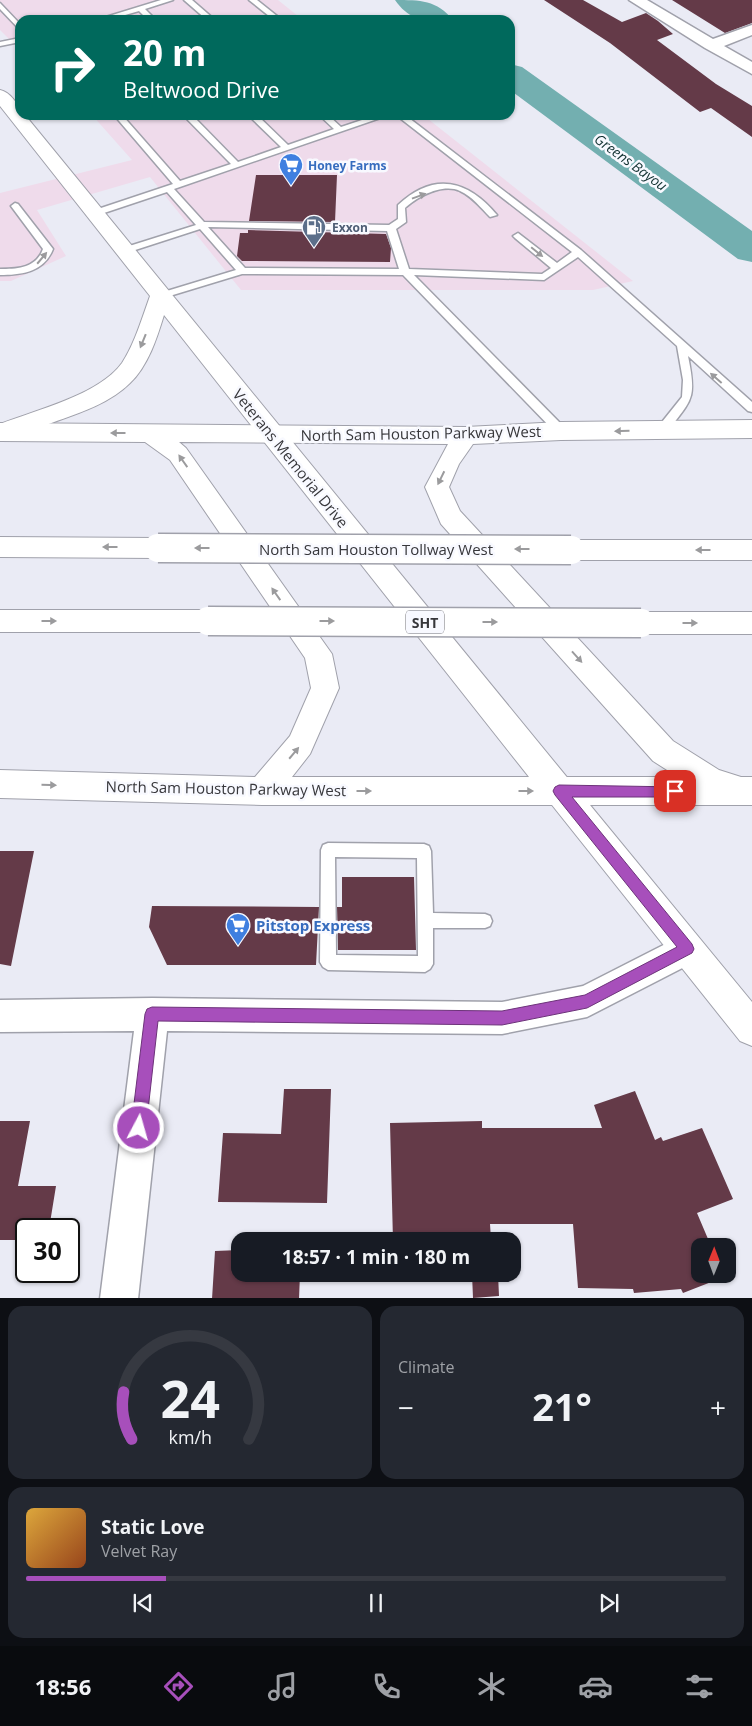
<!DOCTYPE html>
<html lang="en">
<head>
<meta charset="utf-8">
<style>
	:root { --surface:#171b24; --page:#242831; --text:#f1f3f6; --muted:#9ea1a6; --line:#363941; --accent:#a74fbb }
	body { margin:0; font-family:"Open Sans",sans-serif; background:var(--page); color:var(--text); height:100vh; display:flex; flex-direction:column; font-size:19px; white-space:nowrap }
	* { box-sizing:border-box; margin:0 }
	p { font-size:16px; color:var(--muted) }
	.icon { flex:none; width:28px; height:28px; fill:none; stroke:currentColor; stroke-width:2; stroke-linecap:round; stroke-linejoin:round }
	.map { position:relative; height:1298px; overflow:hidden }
	.details { display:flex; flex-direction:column; gap:8px; padding:8px; background:#0d0f14; flex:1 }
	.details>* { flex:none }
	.top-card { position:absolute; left:15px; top:15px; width:500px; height:105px; border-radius:15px; box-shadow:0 1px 4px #0004; background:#00695c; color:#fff; overflow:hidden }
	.needle { width:32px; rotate:1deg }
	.controls { position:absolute; left:691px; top:1238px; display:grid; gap:10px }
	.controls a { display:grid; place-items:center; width:45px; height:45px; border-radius:10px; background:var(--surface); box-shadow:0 1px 4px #0004; font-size:25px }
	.speed { position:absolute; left:15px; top:1218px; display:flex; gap:10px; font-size:25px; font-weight:700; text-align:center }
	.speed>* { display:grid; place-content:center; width:65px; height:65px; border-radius:50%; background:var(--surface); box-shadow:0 1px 4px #0004; line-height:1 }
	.speed .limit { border:2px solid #111; border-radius:8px; background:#fff; color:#111 }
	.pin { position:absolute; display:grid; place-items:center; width:42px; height:42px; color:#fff; margin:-21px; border-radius:10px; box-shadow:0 2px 8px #0006 }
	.me { position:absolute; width:55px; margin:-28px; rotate:6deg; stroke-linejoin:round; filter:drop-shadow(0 0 4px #0008) }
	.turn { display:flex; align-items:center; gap:18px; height:105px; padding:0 25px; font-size:22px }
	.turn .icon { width:65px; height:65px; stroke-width:2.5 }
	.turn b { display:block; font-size:35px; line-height:42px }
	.big { font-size:38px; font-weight:700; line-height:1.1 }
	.details .tile { flex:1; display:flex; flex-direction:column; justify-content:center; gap:8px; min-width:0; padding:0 18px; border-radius:15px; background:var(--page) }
	.details .dial { align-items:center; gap:0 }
	.dial svg { height:130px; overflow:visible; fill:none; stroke:var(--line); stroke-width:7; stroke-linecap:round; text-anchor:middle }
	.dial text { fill:var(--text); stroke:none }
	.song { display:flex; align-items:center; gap:15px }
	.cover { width:60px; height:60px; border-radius:8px; background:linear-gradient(135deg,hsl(40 70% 55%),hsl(20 70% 35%)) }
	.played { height:5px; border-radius:2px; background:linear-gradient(90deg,var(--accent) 20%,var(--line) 20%) }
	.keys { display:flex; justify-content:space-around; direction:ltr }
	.heat { display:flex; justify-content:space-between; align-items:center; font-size:28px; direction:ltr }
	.details .tiles { flex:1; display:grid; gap:8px; grid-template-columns:1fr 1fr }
	.tile:last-child { grid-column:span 2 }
	.trip { position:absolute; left:231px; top:1232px; width:290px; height:50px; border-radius:15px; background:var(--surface); box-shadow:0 1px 4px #0004; font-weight:700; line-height:50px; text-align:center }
	.menu { display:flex; height:80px; justify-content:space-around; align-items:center; background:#090b0e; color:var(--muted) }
	.menu .icon { width:35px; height:35px }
	.menu .active { color:var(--accent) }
	.menu b { font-size:22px; color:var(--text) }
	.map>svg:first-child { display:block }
	.commercial { fill:#efdbeb }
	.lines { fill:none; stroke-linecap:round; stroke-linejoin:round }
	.river { fill:#73afb0; fill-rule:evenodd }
	.building { fill:#643a48 }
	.lane-casing { stroke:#a0a1ab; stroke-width:3 }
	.street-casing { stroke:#a0a1ab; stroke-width:3 }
	.secondary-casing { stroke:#a0a1ab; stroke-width:2 }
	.primary-casing { stroke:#a0a1ab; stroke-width:2 }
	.highway-casing { stroke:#a0a1ab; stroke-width:2 }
	.lane { fill:#fff; fill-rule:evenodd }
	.street { fill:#fff; fill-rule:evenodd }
	.secondary { fill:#fff; fill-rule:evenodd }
	.primary { fill:#fff; fill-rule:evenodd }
	.highway { fill:#fff; fill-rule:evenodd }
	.highway-bridge-casing { stroke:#a0a1ab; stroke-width:31; stroke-linecap:butt }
	.highway-bridge { stroke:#fff; stroke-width:28 }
	.oneway { fill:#9b9b9d }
	.route { fill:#a74fbb; stroke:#6d337a }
	.labels { text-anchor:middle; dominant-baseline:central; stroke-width:5; stroke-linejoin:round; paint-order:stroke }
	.far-shop-label { font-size:12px; font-weight:bold; fill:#366cbe; stroke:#f8f9ff; text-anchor:start }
	.far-service-label { font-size:12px; font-weight:bold; fill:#4e5e75; stroke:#f8f9ff; text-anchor:start }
	.far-water-label { font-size:14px; font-style:italic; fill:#123232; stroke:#f8f9ff }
	.shield { fill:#f8f9ff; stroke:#717176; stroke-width:1 }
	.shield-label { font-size:14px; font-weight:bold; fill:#37373b }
	.street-label { font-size:15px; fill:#37373b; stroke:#f8f9ff }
	.shop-label { font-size:15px; font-weight:bold; fill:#366cbe; stroke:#f8f9ff; text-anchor:start }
</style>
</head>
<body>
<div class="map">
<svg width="752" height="1299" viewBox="0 0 752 1299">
	<rect width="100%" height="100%" fill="#eaebf5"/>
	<path class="commercial" d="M0 0H278L303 20H20V50L0 30Z
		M92 115H423L633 281 593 290H241L150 177 37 210 66 256 11 281H0V193L132 160Z"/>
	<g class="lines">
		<path class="river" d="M395 0C420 0 437 0 453 20 427 20 411 23 395 0Z
			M510 64 522 67 752 231V262L738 259 510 90Z"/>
	</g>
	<path class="building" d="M544 0H583L622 22 646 13 658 21 673 34 657 40 716 84 752 106V137L711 108 700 112 610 43Z
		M672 0H752V23L725 33Z
		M256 175H337L335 222 249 221Z
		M248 230 386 234 391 248 390 262 242 261 237 256 240 233H248Z
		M0 851H34L11 966 0 964Z
		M342 877H414L416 950H338L337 907H342Z
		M152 906 319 907 316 965H167L149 927Z
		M284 1089H331L327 1203 218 1202 223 1133 281 1134Z
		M635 1091 655 1140 661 1137 663 1141 702 1128 733 1199 697 1213 711 1246H700V1274H722L724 1277 683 1293 681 1289 634 1293 633 1289 578 1288 573 1224H490L491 1240 393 1241 390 1123 482 1121V1128H602L594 1105Z
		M0 1121H30L18 1186H56L49 1229H26V1240H0Z
		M240 1250V1274H300L299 1299H212L215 1251Z
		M472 1274H498L499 1296 473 1298Z"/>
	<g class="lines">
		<g class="lane-casing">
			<path id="lane" d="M161 0H173L145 9 156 20H148L139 11 108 20H96Z
				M184 0H192L215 20H207Z
				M249 0H257L282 20H274Z
				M0 3 20 24V30L0 9Z
				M20 38V42L0 46V42Z
				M114 115H122L180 181 231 164 183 115H192L238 162 281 147 248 115H257L288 145 334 129 319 115H328L341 127 377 115H389L174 189 204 222 389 225 398 219V205C434 171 468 180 497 215L490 217C481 208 472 196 460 191 443 183 418 196 405 208L406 222 396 229 409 269 542 274 551 268 515 238 513 236 518 233 557 263 572 252 396 115H405L581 250 752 402V412L748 411 688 356C697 400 692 399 666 433H658V427L682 397 683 380 677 346 578 257 544 280 414 275 565 428 566 431 565 434H557L403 275 242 274 163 298H157V294L236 270 200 229 129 252H123V248L196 225 167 192 98 215H92V211L173 184ZM208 227 387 231 399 269 245 268Z
				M15 203 18 204 53 249C44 272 22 275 0 275V269C18 269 36 268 43 249L11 206Z
				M328 843 424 844 429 846 431 851 433 913 485 914 490 916 492 921 490 926 485 928H433V964L430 969 425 972 328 970 323 967 320 962 321 850 323 845ZM335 857 417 858 418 956 336 955Z"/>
		</g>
		<g class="street-casing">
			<path id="street" d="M629 0H647L713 39 752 25V35L724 46 752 62V74L705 48Z
				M687 933 698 938 703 949 698 960 587 1017 502 1034 167 1031 138 1299H100L134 1031 0 1032V1000L152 998 502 1002 583 986Z"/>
		</g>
		<g class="secondary-casing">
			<path id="secondary" d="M752 420V438L561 440 473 444 459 464 449 487 460 511 673 741 719 770 741 777H752V805H590L752 1002V1046L740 1041 552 805H262L0 798V770L255 777 290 736 311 688 305 658 170 460 145 442 0 441V423L466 427 561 422ZM179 442 448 444 425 487 441 524 653 761 678 777H292L310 754 339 688 332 654 186 448Z"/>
		</g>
		<g class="primary-casing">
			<path id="primary" d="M0 90C10 92 20 105 20 115H25L570 781 574 791 570 801 559 805 548 801 164 315C157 338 148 366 130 383 107 406 70 416 40 427 29 431 11 443 0 439V424C36 410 99 395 122 363 135 343 142 318 150 296L0 106Z"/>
		</g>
		<g class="highway-casing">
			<path id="highway" d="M0 537 158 538 167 541 171 548 167 555 158 558 0 557Z
				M571 540H752V560H571L562 557 558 550 562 543Z
				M0 610H208L218 613 221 621 218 629 208 632H0Z
				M641 612H752V634H641L631 631 627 623 631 615Z"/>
		</g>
		<use href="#lane" class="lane"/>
		<use href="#street" class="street"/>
		<use href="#secondary" class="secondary"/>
		<use href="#primary" class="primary"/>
		<use href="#highway" class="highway"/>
		<g class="highway-bridge-casing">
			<path id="highway-bridge" d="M158 548 571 550
				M208 621 641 623"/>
		</g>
		<use href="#highway-bridge" class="highway-bridge"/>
	</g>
	<defs><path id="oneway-solid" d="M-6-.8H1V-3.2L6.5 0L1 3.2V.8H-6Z" transform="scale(1.25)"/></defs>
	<g class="oneway">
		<use href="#oneway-solid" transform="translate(419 196) rotate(-20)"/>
		<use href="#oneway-solid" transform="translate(537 252) rotate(39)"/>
		<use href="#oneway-solid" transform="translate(42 258) rotate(-50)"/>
		<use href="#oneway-solid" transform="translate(143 341) rotate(112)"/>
		<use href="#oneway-solid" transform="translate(716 378) rotate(-139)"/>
		<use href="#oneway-solid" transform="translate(622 431) rotate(179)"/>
		<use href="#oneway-solid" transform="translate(118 433) rotate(-180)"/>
		<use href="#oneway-solid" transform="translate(183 461) rotate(-125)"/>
		<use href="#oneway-solid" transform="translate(441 478) rotate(116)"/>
		<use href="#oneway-solid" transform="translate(110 547) rotate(-180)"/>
		<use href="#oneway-solid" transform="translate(202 548) rotate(-180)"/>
		<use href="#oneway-solid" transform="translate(522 549) rotate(-180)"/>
		<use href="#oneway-solid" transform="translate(703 550) rotate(-180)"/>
		<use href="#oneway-solid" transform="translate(276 594) rotate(-125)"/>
		<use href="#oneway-solid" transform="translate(49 621)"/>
		<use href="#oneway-solid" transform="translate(327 621)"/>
		<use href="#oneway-solid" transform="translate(490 622)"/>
		<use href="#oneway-solid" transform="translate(690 623)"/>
		<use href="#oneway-solid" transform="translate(577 657) rotate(48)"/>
		<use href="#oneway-solid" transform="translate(294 753) rotate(-50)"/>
		<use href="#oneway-solid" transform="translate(49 785) rotate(1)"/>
		<use href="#oneway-solid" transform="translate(364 791)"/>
		<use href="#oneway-solid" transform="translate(526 791)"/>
	</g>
	<path class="route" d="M559 785 679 787 681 791 679 795 675 797H572L692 944 694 949 692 953 587 1008 502 1025 158 1021 146 1128 144 1133 139 1135 134 1133 131 1128 145 1014 147 1009 152 1007 502 1011 585 995 677 947 555 795 553 791 555 787Z"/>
	<defs>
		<g id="supermarket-pin" transform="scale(1.25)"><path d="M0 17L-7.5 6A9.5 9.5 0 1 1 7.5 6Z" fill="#3f7fe0" stroke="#f8f9ff"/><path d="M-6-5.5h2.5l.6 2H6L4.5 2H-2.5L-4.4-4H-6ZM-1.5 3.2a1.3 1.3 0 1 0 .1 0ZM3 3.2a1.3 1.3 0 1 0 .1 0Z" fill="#fff"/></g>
		<g id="fuel-pin" transform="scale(1.25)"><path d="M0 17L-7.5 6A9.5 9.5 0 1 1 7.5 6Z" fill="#5c6f8a" stroke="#f8f9ff"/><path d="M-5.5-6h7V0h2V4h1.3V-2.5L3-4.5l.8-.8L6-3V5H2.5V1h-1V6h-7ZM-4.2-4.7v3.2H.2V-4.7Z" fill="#fff"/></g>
	</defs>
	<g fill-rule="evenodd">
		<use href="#supermarket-pin" x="291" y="165"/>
		<use href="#fuel-pin" x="314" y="227"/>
		<use href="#supermarket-pin" x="238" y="925"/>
	</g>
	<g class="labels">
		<g class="far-shop-label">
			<text x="308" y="165">Honey Farms</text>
		</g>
		<g class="far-service-label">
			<text x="332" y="227">Exxon</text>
		</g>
		<g class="far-water-label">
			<text transform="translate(631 162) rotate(36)">Greens Bayou</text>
		</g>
		<rect class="shield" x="406" y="610.5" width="38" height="23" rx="4"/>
		<g class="shield-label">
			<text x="425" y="622">SHT</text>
		</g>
		<g class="street-label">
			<text transform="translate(421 433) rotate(-1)">North Sam Houston Parkway West</text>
			<text transform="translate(291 458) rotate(51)">Veterans Memorial Drive</text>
			<text x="376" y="549">North Sam Houston Tollway West</text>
			<text transform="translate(226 788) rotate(1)">North Sam Houston Parkway West</text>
		</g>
		<g class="shop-label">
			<text x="256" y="925">Pitstop Express</text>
		</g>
	</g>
</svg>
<div class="controls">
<a><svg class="needle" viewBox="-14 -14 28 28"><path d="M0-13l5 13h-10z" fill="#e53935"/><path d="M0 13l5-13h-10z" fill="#9ea1a6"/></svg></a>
</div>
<div class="speed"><div class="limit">30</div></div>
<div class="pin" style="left:675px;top:791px;background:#d93025"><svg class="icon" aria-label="arrive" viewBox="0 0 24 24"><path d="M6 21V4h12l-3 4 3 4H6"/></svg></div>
<svg class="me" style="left:139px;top:1128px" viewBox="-20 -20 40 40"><circle r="17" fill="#a74fbb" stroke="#fff" stroke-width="3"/><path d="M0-11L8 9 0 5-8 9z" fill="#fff"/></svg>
<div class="trip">18:57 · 1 min · 180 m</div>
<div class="top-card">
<div class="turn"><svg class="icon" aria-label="right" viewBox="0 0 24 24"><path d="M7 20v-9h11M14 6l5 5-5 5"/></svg><div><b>20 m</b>Beltwood Drive</div></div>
</div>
</div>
<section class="details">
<div class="tiles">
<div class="tile dial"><svg viewBox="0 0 100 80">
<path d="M14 69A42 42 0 1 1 86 69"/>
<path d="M14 69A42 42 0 0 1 9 40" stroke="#a74fbb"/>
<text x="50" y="56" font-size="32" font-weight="700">24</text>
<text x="50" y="72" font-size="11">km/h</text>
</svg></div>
<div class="tile"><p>Climate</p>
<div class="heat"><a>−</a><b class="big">21°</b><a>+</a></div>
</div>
<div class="tile">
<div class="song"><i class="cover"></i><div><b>Static Love</b><p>Velvet Ray</p></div></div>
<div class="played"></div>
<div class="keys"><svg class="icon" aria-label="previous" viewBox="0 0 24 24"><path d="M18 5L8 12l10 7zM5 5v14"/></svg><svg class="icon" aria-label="pause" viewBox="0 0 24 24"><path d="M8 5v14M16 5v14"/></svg><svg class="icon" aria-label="next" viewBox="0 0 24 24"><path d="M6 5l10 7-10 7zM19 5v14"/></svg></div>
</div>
</div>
</section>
<nav class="menu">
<b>18:56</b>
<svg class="icon active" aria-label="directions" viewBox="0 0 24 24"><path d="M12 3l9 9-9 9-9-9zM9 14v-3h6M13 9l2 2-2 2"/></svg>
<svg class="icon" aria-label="music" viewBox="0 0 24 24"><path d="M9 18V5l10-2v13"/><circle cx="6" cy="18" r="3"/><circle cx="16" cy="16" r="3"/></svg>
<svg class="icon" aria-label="phone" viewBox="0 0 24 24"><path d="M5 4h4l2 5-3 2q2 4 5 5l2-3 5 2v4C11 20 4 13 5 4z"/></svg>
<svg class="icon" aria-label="climate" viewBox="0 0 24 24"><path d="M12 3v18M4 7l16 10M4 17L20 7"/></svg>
<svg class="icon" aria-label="car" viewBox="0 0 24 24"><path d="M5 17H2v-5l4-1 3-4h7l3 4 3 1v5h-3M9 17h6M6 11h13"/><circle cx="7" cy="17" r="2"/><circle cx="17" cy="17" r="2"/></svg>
<svg class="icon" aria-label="filters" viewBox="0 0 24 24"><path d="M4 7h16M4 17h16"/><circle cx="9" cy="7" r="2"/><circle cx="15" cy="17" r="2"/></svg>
</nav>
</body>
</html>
